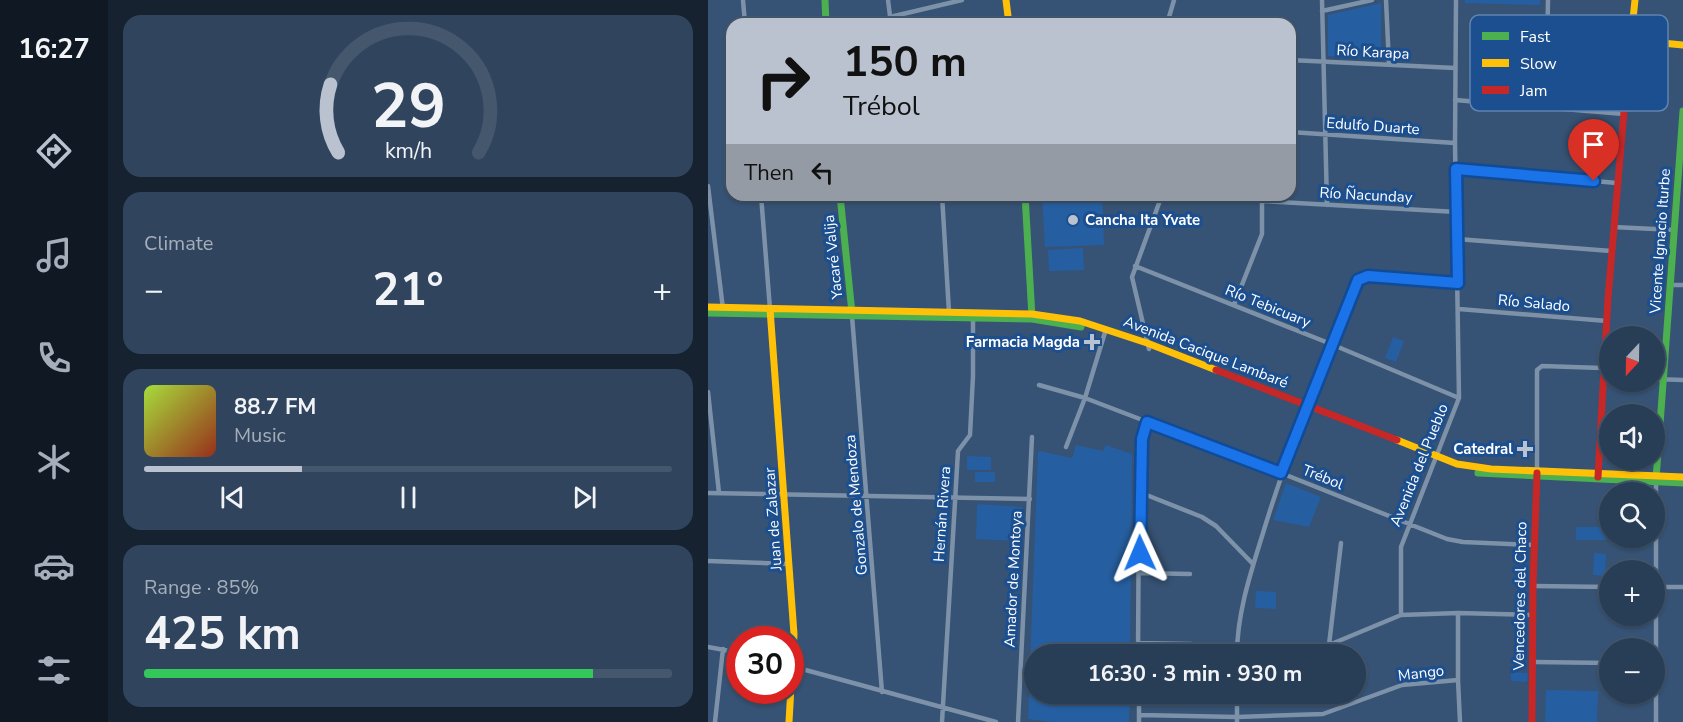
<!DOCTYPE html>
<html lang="en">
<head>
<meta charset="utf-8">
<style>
	:root { --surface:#283e57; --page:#30455d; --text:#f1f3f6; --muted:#a5aeba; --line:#44576d; --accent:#b9c2ce }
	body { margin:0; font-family:"Nunito Sans",sans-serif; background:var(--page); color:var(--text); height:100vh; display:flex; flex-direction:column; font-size:22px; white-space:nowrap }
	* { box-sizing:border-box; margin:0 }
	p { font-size:20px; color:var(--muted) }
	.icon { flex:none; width:33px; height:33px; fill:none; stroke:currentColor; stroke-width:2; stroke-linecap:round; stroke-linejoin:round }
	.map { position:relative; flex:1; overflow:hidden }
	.details { display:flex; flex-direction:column; gap:15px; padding:15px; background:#162230; width:600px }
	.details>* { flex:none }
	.hud { position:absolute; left:18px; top:18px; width:570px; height:183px; border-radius:18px; box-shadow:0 2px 4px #0004,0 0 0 2px var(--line); background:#b9c2ce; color:#111; overflow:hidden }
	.needle { width:39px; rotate:202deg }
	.buttons { position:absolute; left:891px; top:326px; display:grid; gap:12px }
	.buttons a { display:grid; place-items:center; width:66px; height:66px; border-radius:50%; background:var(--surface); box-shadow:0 2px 4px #0004,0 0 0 2px var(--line); font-size:30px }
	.speed { position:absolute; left:18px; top:626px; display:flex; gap:12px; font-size:30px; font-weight:700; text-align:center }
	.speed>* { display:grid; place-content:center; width:78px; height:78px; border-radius:50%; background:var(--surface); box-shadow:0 2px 4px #0004,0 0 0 2px var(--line); line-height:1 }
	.speed .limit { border:9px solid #d22; background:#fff; color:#111 }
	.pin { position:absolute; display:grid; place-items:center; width:51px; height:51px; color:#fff; margin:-62px -26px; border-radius:50% 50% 50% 0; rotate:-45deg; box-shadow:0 0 6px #0007 }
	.pin .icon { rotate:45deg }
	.me { position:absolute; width:66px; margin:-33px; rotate:359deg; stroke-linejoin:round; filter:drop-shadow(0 0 4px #0008) }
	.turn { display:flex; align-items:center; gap:21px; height:126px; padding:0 18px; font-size:27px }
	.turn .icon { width:78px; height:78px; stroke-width:2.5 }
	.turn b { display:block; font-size:42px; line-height:51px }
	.then { display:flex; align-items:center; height:57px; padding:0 18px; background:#0003; gap:12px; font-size:22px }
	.big { font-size:45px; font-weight:700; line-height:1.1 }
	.details .tile { flex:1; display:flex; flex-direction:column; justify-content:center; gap:9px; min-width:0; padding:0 21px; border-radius:18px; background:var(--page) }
	.details .dial { align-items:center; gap:0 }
	.dial svg { height:156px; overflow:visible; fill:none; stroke:var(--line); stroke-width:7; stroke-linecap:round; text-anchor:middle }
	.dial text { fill:var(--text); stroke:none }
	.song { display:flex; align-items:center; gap:18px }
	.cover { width:72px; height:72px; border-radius:9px; background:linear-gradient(135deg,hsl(80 70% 55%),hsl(10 70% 35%)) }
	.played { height:6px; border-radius:3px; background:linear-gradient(90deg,var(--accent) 30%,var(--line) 30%) }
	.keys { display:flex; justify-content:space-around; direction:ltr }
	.heat { display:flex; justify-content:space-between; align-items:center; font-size:33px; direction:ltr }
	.charge { height:9px; border-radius:4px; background:linear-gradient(90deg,#34c759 85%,var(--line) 0) }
	.trip { position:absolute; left:316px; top:644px; width:342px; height:60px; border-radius:30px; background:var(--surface); box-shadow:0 2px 4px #0004,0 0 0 2px var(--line); font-weight:700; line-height:60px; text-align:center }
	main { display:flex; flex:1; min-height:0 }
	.menu { display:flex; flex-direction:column; width:108px; justify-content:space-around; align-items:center; background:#101923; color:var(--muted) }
	.menu .icon { width:42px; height:42px }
	.menu .current { color:var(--accent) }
	.menu b { font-size:27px; color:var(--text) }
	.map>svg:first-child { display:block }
	.green { fill:#265fa1 }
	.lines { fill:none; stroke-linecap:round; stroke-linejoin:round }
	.street { stroke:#7d92a8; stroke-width:4.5 }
	.fast { stroke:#4caf50; stroke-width:7 }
	.slow { stroke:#ffc107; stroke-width:7 }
	.jam { stroke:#c62828; stroke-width:7 }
	.route-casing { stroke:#114b97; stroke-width:15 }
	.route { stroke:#1a73e8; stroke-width:10 }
	.poi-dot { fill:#b9c2ce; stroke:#1b4f8f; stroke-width:2 }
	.labels { text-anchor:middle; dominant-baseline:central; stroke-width:6; stroke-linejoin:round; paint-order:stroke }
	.street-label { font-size:15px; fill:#fff; stroke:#1b4f8f }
	.poi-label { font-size:15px; font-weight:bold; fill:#fff; stroke:#1b4f8f; text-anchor:end }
	.key { fill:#1b4f8f; stroke:#5f84b1; stroke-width:1.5 }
	.key-label { font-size:16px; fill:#fff }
</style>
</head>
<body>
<main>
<nav class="menu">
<b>16:27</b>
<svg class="icon current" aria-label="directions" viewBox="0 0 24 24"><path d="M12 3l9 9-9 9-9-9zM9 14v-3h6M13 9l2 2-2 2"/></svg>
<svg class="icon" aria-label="music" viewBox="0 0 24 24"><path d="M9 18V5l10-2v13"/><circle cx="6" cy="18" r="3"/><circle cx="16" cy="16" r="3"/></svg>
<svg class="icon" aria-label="phone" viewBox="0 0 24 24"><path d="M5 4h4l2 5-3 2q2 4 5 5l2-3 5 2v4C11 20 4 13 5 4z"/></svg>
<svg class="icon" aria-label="climate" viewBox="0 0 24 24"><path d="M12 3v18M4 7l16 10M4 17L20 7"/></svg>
<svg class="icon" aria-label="car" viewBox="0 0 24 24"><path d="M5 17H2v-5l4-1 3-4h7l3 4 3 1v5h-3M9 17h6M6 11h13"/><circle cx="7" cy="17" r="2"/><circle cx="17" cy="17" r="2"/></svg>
<svg class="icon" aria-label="filters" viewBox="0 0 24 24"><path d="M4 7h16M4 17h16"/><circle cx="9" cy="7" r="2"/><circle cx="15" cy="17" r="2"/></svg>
</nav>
<section class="details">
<div class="tile dial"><svg viewBox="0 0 100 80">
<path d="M14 69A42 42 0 1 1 86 69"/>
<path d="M14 69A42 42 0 0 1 10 34" stroke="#b9c2ce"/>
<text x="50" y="56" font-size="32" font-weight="700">29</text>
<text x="50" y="72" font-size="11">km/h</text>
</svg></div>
<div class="tile"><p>Climate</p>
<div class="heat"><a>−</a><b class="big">21°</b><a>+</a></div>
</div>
<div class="tile">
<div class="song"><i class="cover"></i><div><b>88.7 FM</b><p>Music</p></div></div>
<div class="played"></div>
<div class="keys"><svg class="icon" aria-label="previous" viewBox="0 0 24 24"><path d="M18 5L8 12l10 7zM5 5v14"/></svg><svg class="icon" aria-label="pause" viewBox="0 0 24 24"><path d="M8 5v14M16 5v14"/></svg><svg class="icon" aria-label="next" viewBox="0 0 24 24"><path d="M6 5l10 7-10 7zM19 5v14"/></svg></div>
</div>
<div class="tile"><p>Range · 85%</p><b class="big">425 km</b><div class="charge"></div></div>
</section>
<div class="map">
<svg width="975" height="722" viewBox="0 0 975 722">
	<rect width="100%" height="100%" fill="#365274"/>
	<path class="green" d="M757 0H832V5L757 3Z
		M673 3V58L620 56V15Z
		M334 195H394L396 245 337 247Z
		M375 248 376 270 341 271 340 250Z
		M685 337 696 341 688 362 677 358Z
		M368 445 395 451 398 445 424 454 422 654H327V693H422L421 722H344L320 719 330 452 332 451 364 458Z
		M259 456 283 457V470H259Z
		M267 472H287V482H267Z
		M578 483 613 497 601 527 565 520Z
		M269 504 314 507 312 541 268 539Z
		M868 527H898V540H868Z
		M886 553 898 554 897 576 885 575Z
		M548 591 568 592V609L547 608Z
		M803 672 820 673 819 682 803 681Z
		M838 690 890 691 889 722H837Z"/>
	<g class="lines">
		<path class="street" d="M35 0 37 24
			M180 0 183 24
			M614 0 619 205
			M678 0 681 64
			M614 11 664 0
			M182 17 254 0
			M459 24 466 0
			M582 60 747 68
			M747 100 916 114
			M838 107 840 0
			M582 132 747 143
			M748 169 909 183
			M0 186 15 309
			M53 195 62 309
			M234 195 241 312
			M531 195 554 201 749 212
			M905 227 967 230
			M749 239 903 251
			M427 266 623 344 751 398
			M963 285H975
			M526 305 554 234V201
			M751 309 899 321
			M144 316 174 692
			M441 349 424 277 454 195
			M946 379 975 380
			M331 385 377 398 573 473 739 539 755 542 826 545
			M0 392 11 493
			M358 447 377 398 398 329
			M829 471V370L834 366 894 368
			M431 492 494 517 508 526 545 564
			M0 493 322 499
			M0 561 81 564
			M432 573 482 574
			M825 586 902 587
			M946 587H975
			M750 613V680L752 722
			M693 615V547L751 398 747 143 748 0
			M430 643 484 644
			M529 645H621L693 615 750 613 825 615
			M621 645 633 543
			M0 647 32 653
			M430 654 431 492 434 439 439 421
			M529 654C529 613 543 572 555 533 581 447 616 363 650 280L660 276 750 283
			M825 662 902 663
			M83 666 288 722
			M529 693V722
			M432 715 529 717 615 714 694 685 750 680
			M7 722 15 649
			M234 722 250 451 262 435 265 376V318
			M310 722 324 437
			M431 722V693
			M948 722V482"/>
		<path class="fast" d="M117 0 118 24
			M132 195 144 313
			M317 195 324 317
			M0 313 324 319 373 327
			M770 473 975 483
			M948 479 975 111"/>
		<path class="slow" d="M298 0 301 24
			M923 40 975 45
			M919 77 927 0
			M0 307 324 314 372 321 439 343 508 370
			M62 309 86 634 81 722
			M689 440 749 464 783 469 975 477"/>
		<path class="jam" d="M508 370 689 440
			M890 477 900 298 919 77
			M824 722 825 586 829 473"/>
	</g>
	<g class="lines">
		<g class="route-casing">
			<path id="route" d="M432 553 434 439 439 422 573 473 650 280 660 276 750 283 748 169 886 181"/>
		</g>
		<use href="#route" class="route"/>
	</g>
	<g class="poi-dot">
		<circle cx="365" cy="220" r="6"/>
		<path d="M381 333h6v6h6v6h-6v6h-6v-6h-6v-6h6z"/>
		<path d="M814 440h6v6h6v6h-6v6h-6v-6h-6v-6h6z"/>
	</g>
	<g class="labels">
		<g class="street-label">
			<text transform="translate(665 52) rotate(3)">Río Karapa</text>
			<text transform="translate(665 126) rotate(4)">Edulfo Duarte</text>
			<text transform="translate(658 195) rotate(3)">Río Ñacunday</text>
			<text transform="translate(952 241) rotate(-86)">Vicente Ignacio Iturbe</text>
			<text transform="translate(125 257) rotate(-96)">Yacaré Valija</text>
			<text transform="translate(826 303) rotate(5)">Río Salado</text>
			<text transform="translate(560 306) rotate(22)">Río Tebicuary</text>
			<text transform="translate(498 352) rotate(21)">Avenida Cacique Lambaré</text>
			<text transform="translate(711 465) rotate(-68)">Avenida del Pueblo</text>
			<text transform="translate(615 477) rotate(22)">Trébol</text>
			<text transform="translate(148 505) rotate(-95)">Gonzalo de Mendoza</text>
			<text transform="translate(234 514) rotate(-86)">Hernán Rivera</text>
			<text transform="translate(65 519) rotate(-94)">Juan de Zalazar</text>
			<text transform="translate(305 579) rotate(-87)">Amador de Montoya</text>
			<text transform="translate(812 596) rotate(-89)">Vencedores del Chaco</text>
			<text transform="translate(713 673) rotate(-7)">Mango</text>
		</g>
		<g class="poi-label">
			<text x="377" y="220" text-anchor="start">Cancha Ita Yvate</text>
			<text x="372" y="342">Farmacia Magda</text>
			<text x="805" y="449">Catedral</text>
		</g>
	</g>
	<rect x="762" y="15" width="198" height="96" rx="9" class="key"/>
	<rect x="774" y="32" width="27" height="8" fill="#4caf50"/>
	<rect x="774" y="59" width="27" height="8" fill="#ffc107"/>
	<rect x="774" y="86" width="27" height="8" fill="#c62828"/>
	<g class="key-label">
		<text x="812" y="42">Fast</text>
		<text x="812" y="69">Slow</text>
		<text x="812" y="96">Jam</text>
	</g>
</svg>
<div class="buttons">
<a><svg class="needle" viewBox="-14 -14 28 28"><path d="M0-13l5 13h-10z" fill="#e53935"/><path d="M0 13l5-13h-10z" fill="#a5aeba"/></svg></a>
<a><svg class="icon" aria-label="sound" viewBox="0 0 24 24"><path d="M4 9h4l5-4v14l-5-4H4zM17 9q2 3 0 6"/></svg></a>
<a><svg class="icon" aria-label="search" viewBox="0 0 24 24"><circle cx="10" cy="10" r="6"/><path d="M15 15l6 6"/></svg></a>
<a>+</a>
<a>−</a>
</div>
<div class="speed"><div class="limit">30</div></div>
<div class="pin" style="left:886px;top:181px;background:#d93025"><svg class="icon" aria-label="arrive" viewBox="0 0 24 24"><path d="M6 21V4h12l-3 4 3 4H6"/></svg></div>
<svg class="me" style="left:432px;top:553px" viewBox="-20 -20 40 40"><path d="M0-17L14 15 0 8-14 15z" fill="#1a73e8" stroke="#fff" stroke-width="4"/></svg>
<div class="trip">16:30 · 3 min · 930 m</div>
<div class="hud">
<div class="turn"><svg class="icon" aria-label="right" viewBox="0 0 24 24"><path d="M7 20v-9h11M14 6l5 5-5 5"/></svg><div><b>150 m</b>Trébol</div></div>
<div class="then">Then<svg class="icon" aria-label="left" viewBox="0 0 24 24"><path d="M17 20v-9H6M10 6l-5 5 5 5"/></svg></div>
</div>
</div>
</main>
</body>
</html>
